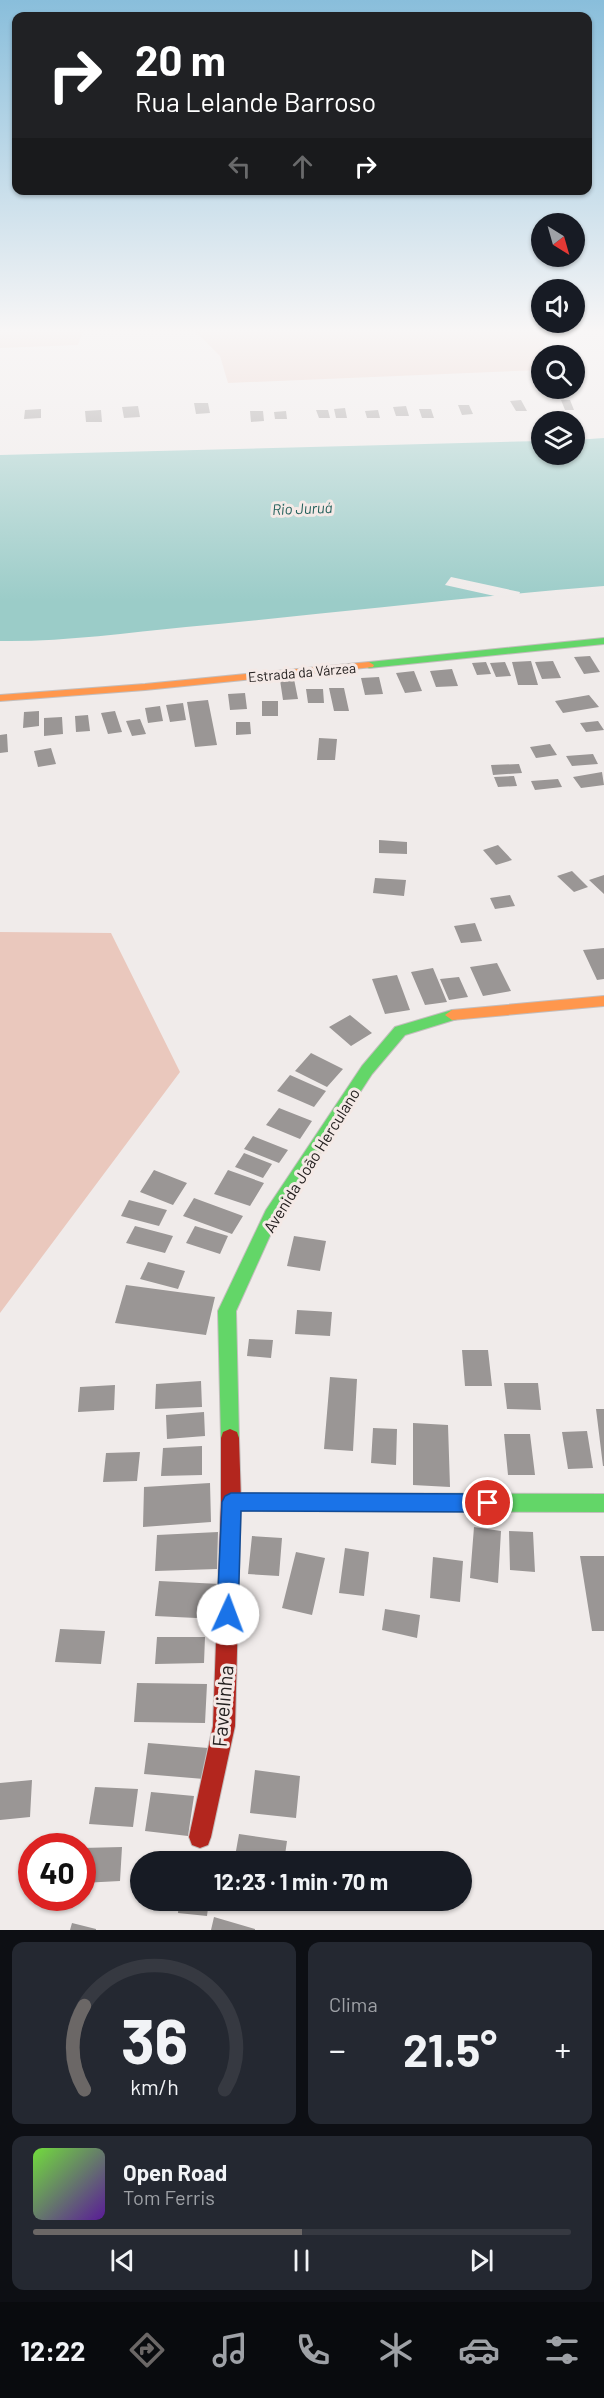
<!DOCTYPE html>
<html lang="pt">
<head>
<meta charset="utf-8">
<style>
	:root { --surface:#171b24; --page:#242831; --text:#f1f3f6; --muted:#9ea1a6; --line:#363941; --accent:#6b6766 }
	body { margin:0; font-family:Barlow,sans-serif; background:var(--page); color:var(--text); height:100vh; display:flex; flex-direction:column; font-size:22px; white-space:nowrap }
	* { box-sizing:border-box; margin:0 }
	p { font-size:20px; color:var(--muted) }
	.icon { flex:none; width:33px; height:33px; fill:none; stroke:currentColor; stroke-width:2; stroke-linecap:round; stroke-linejoin:round }
	.map { position:relative; height:1930px; overflow:hidden }
	.sheet { display:flex; flex-direction:column; gap:12px; padding:12px; background:#0d0f14; flex:1 }
	.sheet>* { flex:none }
	.banner { position:absolute; left:12px; top:12px; width:580px; height:183px; border-radius:12px; box-shadow:0 2px 4px #0004; background:#202124; color:#fff; overflow:hidden }
	.needle { width:39px; rotate:143deg }
	.tools { position:absolute; left:531px; top:213px; display:grid; gap:12px }
	.tools a { display:grid; place-items:center; width:54px; height:54px; border-radius:50%; background:var(--surface); box-shadow:0 2px 4px #0004; font-size:30px }
	.speed { position:absolute; left:18px; top:1833px; display:flex; gap:12px; font-size:30px; font-weight:700; text-align:center }
	.speed>* { display:grid; place-content:center; width:78px; height:78px; border-radius:50%; background:var(--surface); box-shadow:0 2px 4px #0004; line-height:1 }
	.speed .limit { border:9px solid #d22; background:#fff; color:#111 }
	.pin { position:absolute; display:grid; place-items:center; width:51px; height:51px; color:#fff; margin:-26px; border:3px solid #fff; border-radius:50%; box-shadow:0 2px 6px #0007 }
	.me { position:absolute; width:66px; margin:-33px; rotate:2deg; stroke-linejoin:round; filter:drop-shadow(0 0 4px #0008) }
	.turn { display:flex; align-items:center; gap:21px; height:126px; padding:0 24px; font-size:27px }
	.turn .icon { width:78px; height:78px; stroke-width:2.5 }
	.turn b { display:block; font-size:42px; line-height:51px }
	.lanes { display:flex; align-items:center; height:57px; padding:0 24px; background:#0003; justify-content:center; gap:30px; direction:ltr }
	.lanes .off { opacity:.35 }
	.big { font-size:45px; font-weight:700; line-height:1.1 }
	.sheet .card { flex:1; display:flex; flex-direction:column; justify-content:center; gap:9px; min-width:0; padding:0 21px; border-radius:12px; background:var(--page) }
	.sheet .dial { align-items:center; gap:0 }
	.dial svg { height:156px; overflow:visible; fill:none; stroke:var(--line); stroke-width:7; stroke-linecap:round; text-anchor:middle }
	.dial text { fill:var(--text); stroke:none }
	.song { display:flex; align-items:center; gap:18px }
	.cover { width:72px; height:72px; border-radius:9px; background:linear-gradient(135deg,hsl(100 70% 55%),hsl(270 70% 35%)) }
	.played { height:6px; border-radius:3px; background:linear-gradient(90deg,var(--accent) 50%,var(--line) 50%) }
	.keys { display:flex; justify-content:space-around; direction:ltr }
	.heat { display:flex; justify-content:space-between; align-items:center; font-size:33px; direction:ltr }
	.sheet .tiles { flex:1; display:grid; gap:12px; grid-template-columns:1fr 1fr }
	.card:last-child { grid-column:span 2 }
	.trip { position:absolute; left:130px; top:1851px; width:342px; height:60px; border-radius:30px; background:var(--surface); box-shadow:0 2px 4px #0004; font-weight:700; line-height:60px; text-align:center }
	.tab-bar { display:flex; height:96px; justify-content:space-around; align-items:center; background:#090b0e; color:var(--muted) }
	.tab-bar .icon { width:42px; height:42px }
	.tab-bar .on { color:var(--accent) }
	.tab-bar b { font-size:27px; color:var(--text) }
	.map>svg:first-child { display:block }
	.forest { fill:#eac8bd }
	.water { fill:#9bccc8 }
	.pier { fill:#f0ebea }
	.building { fill:#9a9695 }
	.lines { fill:none; stroke-linecap:round; stroke-linejoin:round }
	.fast-casing { stroke:#c3bebd; stroke-width:2 }
	.slow-casing { stroke:#c3bebd; stroke-width:2 }
	.jam-casing { stroke:#c3bebd; stroke-width:2 }
	.fast { fill:#63d668; fill-rule:evenodd }
	.slow { fill:#ff974d; fill-rule:evenodd }
	.jam { fill:#b3261e; fill-rule:evenodd }
	.route { fill:#1a73e8; stroke:#114b97; stroke-width:1.5 }
	.labels { text-anchor:middle; dominant-baseline:central; stroke-width:6; stroke-linejoin:round; paint-order:stroke }
	.far-street-label { font-size:14px; fill:#24201f; stroke:#f4e9e6 }
	.far-water-label { font-size:15px; font-style:italic; fill:#225f5a; stroke:#f4e9e6 }
	.street-label { font-size:16px; fill:#24201f; stroke:#f4e9e6 }
	.near-street-label { font-size:20px; fill:#24201f; stroke:#f4e9e6 }
</style>
</head>
<body>
<div class="map">
<svg width="604" height="1930" viewBox="0 0 604 1930">
	<rect width="100%" height="100%" fill="#f0ebea"/>
	<path class="forest" d="M0 332H83L78 345 0 348Z
		M196 332H545L541 370 228 383 220 356Z
		M0 932 111 933 180 1072 0 1313Z"/>
	<path class="water" d="M604 438V586C465 597 326 614 186 627 125 633 62 642 0 641V455L541 441 542 454H574L575 440Z"/>
	<path class="pier" d="M451 577 520 592 519 595 499 597 445 585Z"/>
	<path class="building" d="M521 400 527 411H516L510 401Z
		M561 400H570L574 410H565Z
		M194 403H208L210 413 196 414Z
		M458 405H469L473 414 462 415Z
		M138 406 140 417 124 418 122 407Z
		M406 406 409 416H396L393 407Z
		M345 408 347 418H336L334 409Z
		M41 409V418L24 419 25 410Z
		M419 409H431L434 418H422Z
		M101 410 102 422H86L85 411Z
		M316 410H328L330 418H319Z
		M378 410 380 418H367L365 411Z
		M250 411H263L264 421 251 422Z
		M286 411 287 419H275L274 412Z
		M590 656 600 672 584 674 574 657Z
		M531 661 538 685H518L512 662Z
		M553 661 561 678 542 679 535 662Z
		M486 662 491 674 477 675 472 663Z
		M505 662 511 676 496 677 490 663Z
		M452 669 458 686 436 687 430 671Z
		M414 671 422 691 405 693 396 673Z
		M379 677 383 694 365 695 361 678Z
		M294 679 298 699 283 700 280 680Z
		M329 688H344L349 711H334Z
		M306 689H323L324 703H308Z
		M245 693 247 709 230 710 228 694Z
		M589 695 599 707 563 713 555 701Z
		M208 700 217 745 195 747 187 702Z
		M262 701H278V716H262Z
		M183 703 186 720 170 722 166 705Z
		M160 706 163 721 148 723 145 708Z
		M39 711V726L23 728 24 712Z
		M115 711 122 732 108 734 101 713Z
		M88 715 90 731 76 732 75 716Z
		M62 717 63 734 44 736V718Z
		M140 719 146 734 132 736 126 721Z
		M598 721 604 730 586 732 580 723Z
		M236 722H250L251 734 236 735Z
		M7 734 8 752 0 753V735Z
		M319 738 337 739 335 760H317Z
		M550 744 557 755 536 758 530 747Z
		M51 748 56 764 38 767 34 751Z
		M593 754 598 764 572 766 566 756Z
		M519 764 522 773 493 775 491 765Z
		M602 772 604 785 581 788 573 777Z
		M514 776 517 786 498 787 494 777Z
		M558 779 562 787 535 790 531 781Z
		M379 840 407 842V854L379 853Z
		M498 845 512 860 496 865 483 850Z
		M572 871 588 887 574 892 557 876Z
		M604 875V894L589 880Z
		M375 878 406 880 404 896 373 893Z
		M510 895 515 906 495 909 490 898Z
		M475 923 482 941 461 943 454 926Z
		M604 948V979L597 980 583 950Z
		M497 963 511 991 483 996 470 967Z
		M433 968 447 1002 425 1005 411 972Z
		M397 975 410 1010 385 1014 372 979Z
		M459 977 468 997 449 1000 440 979Z
		M350 1015 372 1033 351 1046 329 1027Z
		M311 1053 343 1069 327 1087 295 1071Z
		M290 1075 326 1091 314 1107 277 1091Z
		M279 1108 312 1121 300 1139 266 1125Z
		M253 1136 288 1150 279 1163 244 1149Z
		M244 1153 272 1164 263 1178 235 1167Z
		M154 1170 187 1183 173 1205 140 1192Z
		M228 1170 264 1183 250 1206 214 1194Z
		M194 1198 243 1216 232 1234 183 1216Z
		M129 1200 167 1210 159 1226 121 1216Z
		M135 1226 173 1236 165 1253 126 1243Z
		M195 1226 228 1236 220 1254 186 1243Z
		M294 1236 326 1241 320 1271 287 1266Z
		M148 1262 185 1271 178 1289 140 1279Z
		M126 1285 215 1297 206 1335 115 1323Z
		M297 1310 332 1312 330 1336 295 1334Z
		M249 1339 273 1340 271 1358 247 1356Z
		M462 1350H488L492 1386H465Z
		M330 1377 357 1379 353 1451 324 1449Z
		M201 1381 202 1407 155 1409 156 1384Z
		M504 1383H538L541 1410 507 1409Z
		M115 1385 114 1410 78 1412 80 1387Z
		M596 1409H604V1466H603Z
		M204 1412 205 1436 167 1439 166 1415Z
		M413 1423 448 1425 450 1487 413 1485Z
		M373 1428 397 1429 396 1465 371 1463Z
		M587 1431 593 1468 568 1469 562 1432Z
		M504 1434H530L535 1475H508Z
		M202 1446V1475L161 1476 163 1448Z
		M140 1452 137 1481 103 1482 106 1453Z
		M210 1483 211 1522 143 1527 144 1487Z
		M474 1527 501 1531 498 1583 470 1578Z
		M509 1531 533 1532 535 1572 510 1570Z
		M218 1532 217 1569 155 1571 157 1535Z
		M252 1536 282 1538 279 1576 248 1574Z
		M345 1548 369 1552 364 1596 339 1593Z
		M296 1552 325 1558 312 1615 282 1608Z
		M580 1556H604V1631H592Z
		M433 1557 463 1561 460 1602 430 1598Z
		M159 1581 220 1584 217 1619 155 1616Z
		M385 1609 420 1615 417 1638 382 1630Z
		M60 1629 105 1631 101 1664 55 1662Z
		M157 1637H205L204 1663 155 1664Z
		M137 1683 207 1684 205 1723 134 1722Z
		M148 1743 208 1748 204 1779 144 1774Z
		M255 1770 300 1776 296 1818 250 1813Z
		M32 1780 30 1817 0 1820V1783Z
		M95 1787 138 1789 133 1827 89 1824Z
		M151 1792 194 1796 188 1836 145 1831Z
		M239 1834 287 1841 284 1862H234Z
		M122 1847 120 1881 82 1883V1848Z
		M179 1900H209L207 1916 178 1913Z
		M214 1917 255 1929V1930H211Z
		M72 1923 96 1929V1930H70Z"/>
	<g class="lines">
		<g class="fast-casing">
			<path id="fast" d="M604 638V644L369 668 364 665 369 662Z
				M452 1010 457 1011 459 1015 457 1019 405 1035 372 1074 278 1218 236 1311 239 1438 237 1444 230 1447 223 1444 221 1438 218 1311 266 1210 362 1066 395 1027Z
				M231 1493 604 1494V1512L231 1511 224 1509 221 1502 224 1495Z"/>
		</g>
		<g class="slow-casing">
			<path id="slow" d="M369 662 374 665 373 667 145 690 0 701V695L145 684Z
				M604 996V1006L452 1020 445 1015 452 1010Z"/>
		</g>
		<g class="jam-casing">
			<path id="jam" d="M230 1429 237 1432 239 1438 241 1502 235 1726 211 1837 208 1845 200 1848 192 1845 189 1837 213 1726 221 1502V1438L223 1432Z"/>
		</g>
		<use href="#fast" class="fast"/>
		<use href="#slow" class="slow"/>
		<use href="#jam" class="jam"/>
	</g>
	<linearGradient id="sky" x2="0" y2="1"><stop stop-color="#89bedb"/><stop offset="0.55" stop-color="#f8f6f6"/><stop offset="1" stop-color="#f8f6f6" stop-opacity="0"/></linearGradient>
	<rect width="604" height="602" fill="url(#sky)"/>
	<path class="route" d="M231 1493 488 1494 494 1496 497 1503 494 1510 488 1512 241 1511 238 1614 235 1621 228 1624 220 1621 217 1614 222 1502 225 1496Z"/>
	<g class="labels">
		<g class="far-street-label">
			<text transform="translate(302 672) rotate(-5)">Estrada da Várzea</text>
		</g>
		<g class="far-water-label">
			<text transform="translate(302 508) rotate(-2)">Rio Juruá</text>
		</g>
		<g class="street-label">
			<text transform="translate(311 1160) rotate(-58)">Avenida João Herculano</text>
		</g>
		<g class="near-street-label">
			<text transform="translate(222 1706) rotate(-85)">Favelinha</text>
		</g>
	</g>
</svg>
<div class="tools">
<a><svg class="needle" viewBox="-14 -14 28 28"><path d="M0-13l5 13h-10z" fill="#e53935"/><path d="M0 13l5-13h-10z" fill="#9ea1a6"/></svg></a>
<a><svg class="icon" aria-label="sound" viewBox="0 0 24 24"><path d="M4 9h4l5-4v14l-5-4H4zM17 9q2 3 0 6"/></svg></a>
<a><svg class="icon" aria-label="search" viewBox="0 0 24 24"><circle cx="10" cy="10" r="6"/><path d="M15 15l6 6"/></svg></a>
<a><svg class="icon" aria-label="layers" viewBox="0 0 24 24"><path d="M12 4l9 5-9 5-9-5zM3 14l9 5 9-5"/></svg></a>
</div>
<div class="speed"><div class="limit">40</div></div>
<div class="pin" style="left:488px;top:1503px;background:#d93025"><svg class="icon" aria-label="arrive" viewBox="0 0 24 24"><path d="M6 21V4h12l-3 4 3 4H6"/></svg></div>
<svg class="me" style="left:228px;top:1614px" viewBox="-20 -20 40 40"><circle r="19" fill="#fff"/><path d="M0-13L10 11 0 6-10 11z" fill="#1a73e8"/></svg>
<div class="trip">12:23 · 1 min · 70 m</div>
<div class="banner">
<div class="turn"><svg class="icon" aria-label="right" viewBox="0 0 24 24"><path d="M7 20v-9h11M14 6l5 5-5 5"/></svg><div><b>20 m</b>Rua Lelande Barroso</div></div>
<div class="lanes"><svg class="icon off" aria-label="left" viewBox="0 0 24 24"><path d="M17 20v-9H6M10 6l-5 5 5 5"/></svg><svg class="icon off" aria-label="ahead" viewBox="0 0 24 24"><path d="M12 20V5M6 11l6-6 6 6"/></svg><svg class="icon" aria-label="right" viewBox="0 0 24 24"><path d="M7 20v-9h11M14 6l5 5-5 5"/></svg></div>
</div>
</div>
<section class="sheet">
<div class="tiles">
<div class="card dial"><svg viewBox="0 0 100 80">
<path d="M14 69A42 42 0 1 1 86 69"/>
<path d="M14 69A42 42 0 0 1 14 26" stroke="#6b6766"/>
<text x="50" y="56" font-size="32" font-weight="700">36</text>
<text x="50" y="72" font-size="11">km/h</text>
</svg></div>
<div class="card"><p>Clima</p>
<div class="heat"><a>−</a><b class="big">21.5°</b><a>+</a></div>
</div>
<div class="card">
<div class="song"><i class="cover"></i><div><b>Open Road</b><p>Tom Ferris</p></div></div>
<div class="played"></div>
<div class="keys"><svg class="icon" aria-label="previous" viewBox="0 0 24 24"><path d="M18 5L8 12l10 7zM5 5v14"/></svg><svg class="icon" aria-label="pause" viewBox="0 0 24 24"><path d="M8 5v14M16 5v14"/></svg><svg class="icon" aria-label="next" viewBox="0 0 24 24"><path d="M6 5l10 7-10 7zM19 5v14"/></svg></div>
</div>
</div>
</section>
<nav class="tab-bar">
<b>12:22</b>
<svg class="icon on" aria-label="directions" viewBox="0 0 24 24"><path d="M12 3l9 9-9 9-9-9zM9 14v-3h6M13 9l2 2-2 2"/></svg>
<svg class="icon" aria-label="music" viewBox="0 0 24 24"><path d="M9 18V5l10-2v13"/><circle cx="6" cy="18" r="3"/><circle cx="16" cy="16" r="3"/></svg>
<svg class="icon" aria-label="phone" viewBox="0 0 24 24"><path d="M5 4h4l2 5-3 2q2 4 5 5l2-3 5 2v4C11 20 4 13 5 4z"/></svg>
<svg class="icon" aria-label="climate" viewBox="0 0 24 24"><path d="M12 3v18M4 7l16 10M4 17L20 7"/></svg>
<svg class="icon" aria-label="car" viewBox="0 0 24 24"><path d="M5 17H2v-5l4-1 3-4h7l3 4 3 1v5h-3M9 17h6M6 11h13"/><circle cx="7" cy="17" r="2"/><circle cx="17" cy="17" r="2"/></svg>
<svg class="icon" aria-label="filters" viewBox="0 0 24 24"><path d="M4 7h16M4 17h16"/><circle cx="9" cy="7" r="2"/><circle cx="15" cy="17" r="2"/></svg>
</nav>
</body>
</html>
